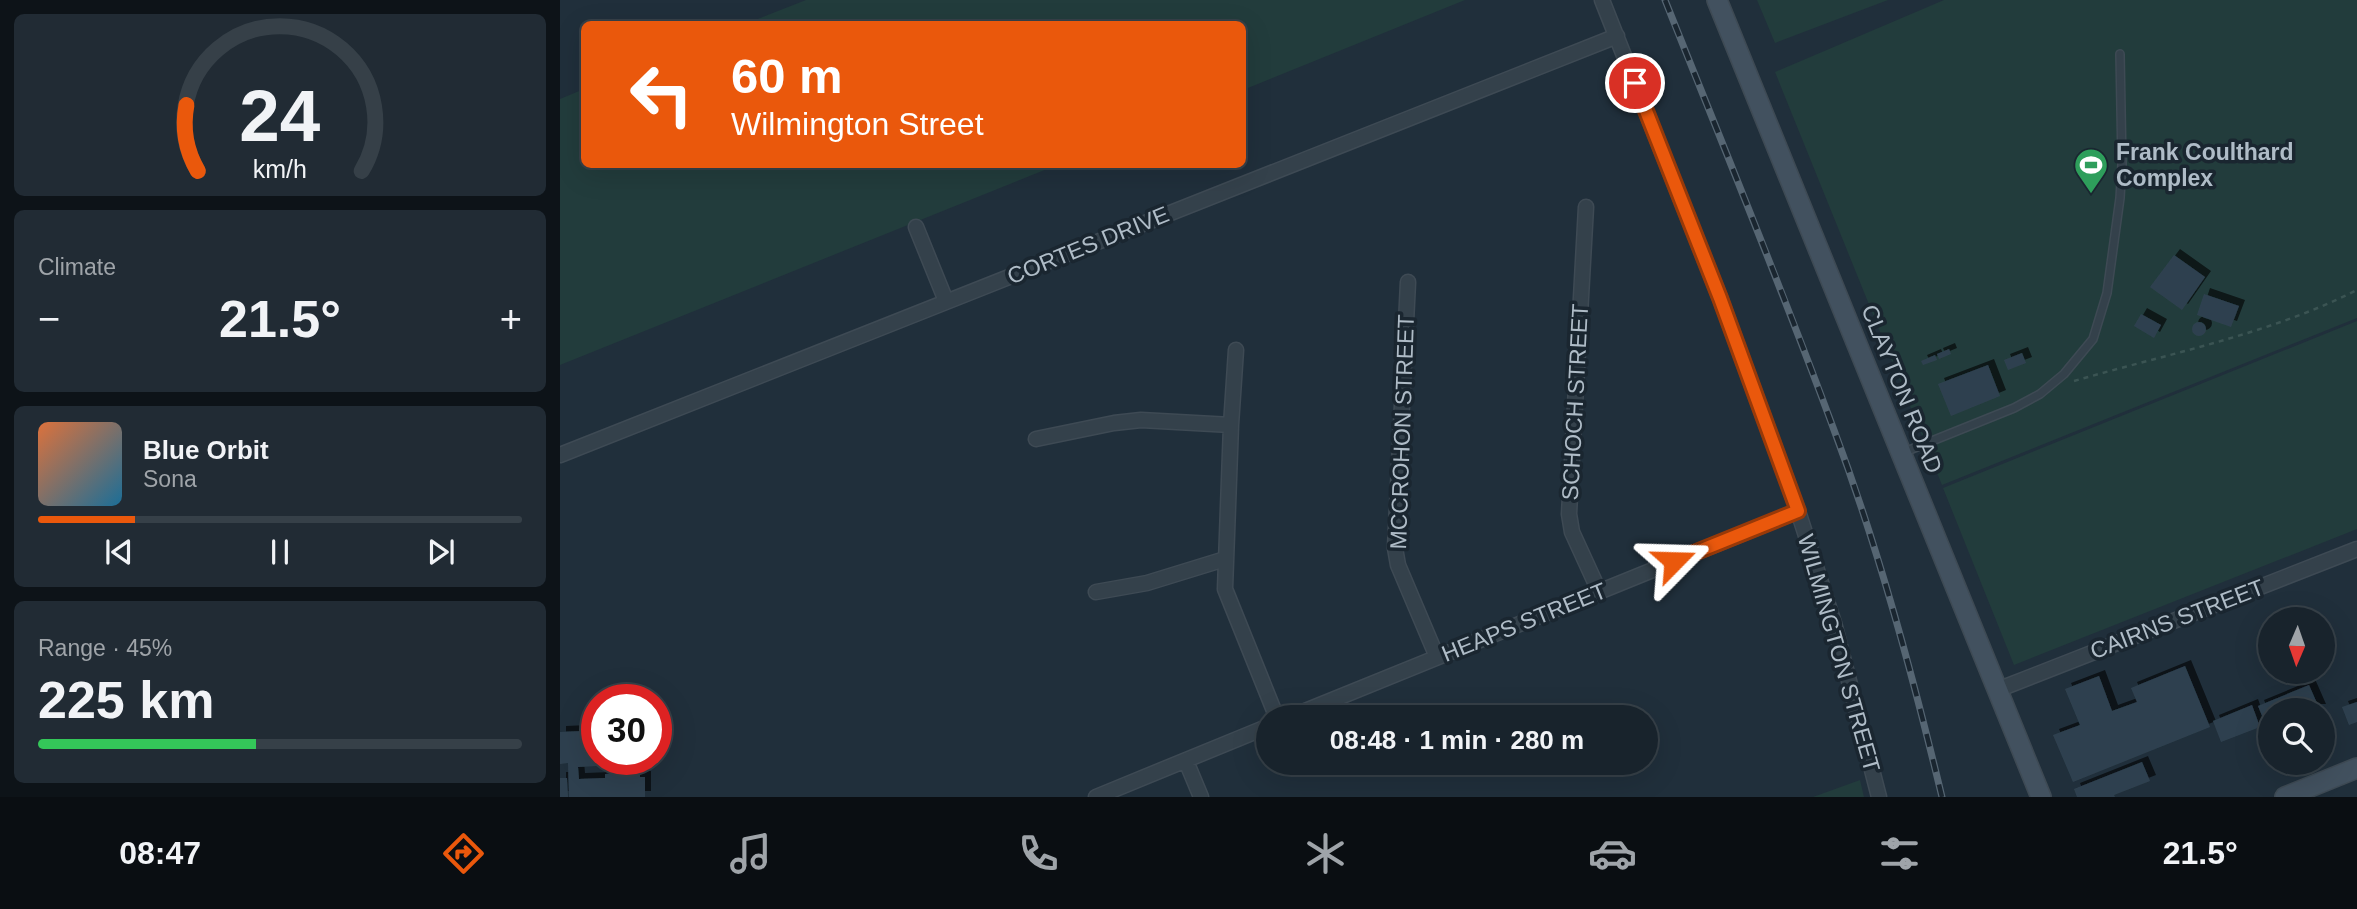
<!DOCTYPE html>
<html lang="en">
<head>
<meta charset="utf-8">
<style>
	:root { --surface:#18232c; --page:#212b34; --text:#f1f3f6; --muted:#9fa4a9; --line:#364048; --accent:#ea580c }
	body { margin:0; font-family:Helvetica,sans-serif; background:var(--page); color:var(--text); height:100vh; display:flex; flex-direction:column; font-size:26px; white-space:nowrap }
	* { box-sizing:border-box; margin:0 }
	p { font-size:23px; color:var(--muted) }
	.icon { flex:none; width:38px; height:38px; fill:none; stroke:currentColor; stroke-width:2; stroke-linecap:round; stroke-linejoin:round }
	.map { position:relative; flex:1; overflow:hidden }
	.panel { display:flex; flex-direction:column; gap:14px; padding:14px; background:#0d1318; width:560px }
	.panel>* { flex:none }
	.guide { position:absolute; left:21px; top:21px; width:665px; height:147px; border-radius:10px; box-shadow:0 7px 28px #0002,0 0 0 2px var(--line); background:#ea580c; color:#fff; overflow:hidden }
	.needle { width:46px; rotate:182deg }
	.controls { position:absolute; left:1698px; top:607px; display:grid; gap:14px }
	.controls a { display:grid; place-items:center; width:77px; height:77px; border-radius:50%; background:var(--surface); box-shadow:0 7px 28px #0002,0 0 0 2px var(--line); font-size:35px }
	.speed { position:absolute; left:21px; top:684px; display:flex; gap:14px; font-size:35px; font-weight:700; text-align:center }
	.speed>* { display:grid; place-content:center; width:91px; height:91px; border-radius:50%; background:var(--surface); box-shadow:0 7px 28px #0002,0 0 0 2px var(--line); line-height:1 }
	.speed .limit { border:10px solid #d22; background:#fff; color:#111 }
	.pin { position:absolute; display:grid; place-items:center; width:60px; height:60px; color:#fff; margin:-30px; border:4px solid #fff; border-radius:50%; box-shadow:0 2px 7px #0007 }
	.me { position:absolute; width:77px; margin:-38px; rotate:68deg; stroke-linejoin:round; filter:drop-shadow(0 0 5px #0008) }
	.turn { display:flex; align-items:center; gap:24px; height:147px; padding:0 35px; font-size:32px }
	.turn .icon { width:91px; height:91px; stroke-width:2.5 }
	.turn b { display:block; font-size:49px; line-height:60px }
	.big { font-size:52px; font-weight:600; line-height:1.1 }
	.panel .widget { flex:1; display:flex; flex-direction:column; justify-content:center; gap:10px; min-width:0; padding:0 24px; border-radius:10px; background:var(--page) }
	.panel .dial { align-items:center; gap:0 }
	.dial svg { height:182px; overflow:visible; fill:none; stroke:var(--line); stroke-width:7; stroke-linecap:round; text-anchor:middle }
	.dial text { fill:var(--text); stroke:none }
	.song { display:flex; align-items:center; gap:21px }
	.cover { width:84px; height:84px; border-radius:10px; background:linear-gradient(135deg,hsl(20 70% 55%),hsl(200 70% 35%)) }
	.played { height:7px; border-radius:4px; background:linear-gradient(90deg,var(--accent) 20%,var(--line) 20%) }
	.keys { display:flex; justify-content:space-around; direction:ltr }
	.heat { display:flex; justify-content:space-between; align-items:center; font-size:38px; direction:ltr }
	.charge { height:10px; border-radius:5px; background:linear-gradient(90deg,#34c759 45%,var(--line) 0) }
	.trip { position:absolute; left:696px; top:705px; width:402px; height:70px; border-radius:35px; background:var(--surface); box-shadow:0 7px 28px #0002,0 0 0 2px var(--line); font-weight:600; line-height:70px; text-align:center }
	.tabs { display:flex; height:112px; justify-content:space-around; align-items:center; background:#0a0e12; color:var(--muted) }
	.tabs .icon { width:49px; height:49px }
	.tabs .selected { color:var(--accent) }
	.tabs b { font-size:32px; color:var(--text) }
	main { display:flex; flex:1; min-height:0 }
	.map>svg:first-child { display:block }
	.green { fill:#223c3c }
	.building { fill:#2f414f; filter:url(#shadow) }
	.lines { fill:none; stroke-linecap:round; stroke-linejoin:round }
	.lane-casing { stroke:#3e4a54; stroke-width:10 }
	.street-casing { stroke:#3e4a54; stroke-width:17 }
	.secondary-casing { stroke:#3e4a54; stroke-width:22 }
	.path { stroke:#3b5453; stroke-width:2.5; stroke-dasharray:5 5; stroke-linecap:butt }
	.lane { stroke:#34414b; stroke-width:7 }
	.street { stroke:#34414b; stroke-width:14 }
	.secondary { stroke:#42515f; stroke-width:19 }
	.rail-casing { stroke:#566673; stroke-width:7 }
	.rail { stroke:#1a2630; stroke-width:4.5; stroke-dasharray:13; stroke-linecap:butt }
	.route-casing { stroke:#983908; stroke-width:18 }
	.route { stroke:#ea580c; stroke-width:12 }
	.labels { text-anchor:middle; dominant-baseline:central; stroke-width:7; stroke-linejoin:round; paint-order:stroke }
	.poi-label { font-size:23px; font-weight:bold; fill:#afbcc7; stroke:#1a2630; text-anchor:start }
	.street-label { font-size:23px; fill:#afbcc7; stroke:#1a2630 }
</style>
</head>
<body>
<main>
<section class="panel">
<div class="widget dial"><svg viewBox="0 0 100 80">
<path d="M14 69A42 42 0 1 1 86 69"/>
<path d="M14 69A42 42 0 0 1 9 40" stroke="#ea580c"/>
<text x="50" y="56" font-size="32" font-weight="700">24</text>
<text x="50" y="72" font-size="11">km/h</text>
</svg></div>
<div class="widget"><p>Climate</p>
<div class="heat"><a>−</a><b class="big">21.5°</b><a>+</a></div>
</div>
<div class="widget">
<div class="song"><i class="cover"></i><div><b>Blue Orbit</b><p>Sona</p></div></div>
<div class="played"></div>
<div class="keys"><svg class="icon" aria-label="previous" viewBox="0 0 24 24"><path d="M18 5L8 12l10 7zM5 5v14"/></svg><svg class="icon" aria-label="pause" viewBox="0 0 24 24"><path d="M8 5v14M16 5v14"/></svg><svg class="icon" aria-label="next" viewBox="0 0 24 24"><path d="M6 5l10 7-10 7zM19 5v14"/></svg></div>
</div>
<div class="widget"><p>Range · 45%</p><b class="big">225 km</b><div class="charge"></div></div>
</section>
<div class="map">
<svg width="1797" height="797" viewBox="0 0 1797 797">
	<defs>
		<filter id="shadow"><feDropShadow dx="6" dy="-6" stdDeviation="0" flood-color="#0009"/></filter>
	</defs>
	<rect width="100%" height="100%" fill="#202f3b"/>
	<path class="green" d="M246 0H905L683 90 682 24H185Z
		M1197 0H1328L1215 43Z
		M1384 0H1797V318L1382 485 1215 72Z
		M24 89V164L497 165 0 365V99Z
		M1797 321V529L1454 665 1383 488Z
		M1300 780 1304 797H1253Z"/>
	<path class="building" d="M1614 255 1645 277 1622 310 1590 287Z
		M1644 294 1679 306 1671 327 1637 315Z
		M1581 314 1601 325 1594 338 1574 326Z
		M1632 329a7 7 0 1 1 14 0a7 7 0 1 1-14 0Z
		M1389 349 1391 354 1379 359 1377 354Z
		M1462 353 1466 363 1448 370 1444 360Z
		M1375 355 1377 360 1363 365 1361 361Z
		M1428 365 1440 396 1391 416 1378 384Z
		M1625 666 1650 727 1513 782 1493 735 1520 725 1505 689 1539 676 1552 711 1577 702 1571 688Z
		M1749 685 1760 710H1710V735L1698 706Z
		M1797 702V722L1789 725 1782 707Z
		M1692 705 1700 727 1661 742 1653 721Z
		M22 731V736L34 735V731H37V766L18 767 19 779 45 778V774L65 773V760H75V773H80V777H85V797H9L8 763 0 764V732Z
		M1582 762 1590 781 1554 795 1555 797H1517L1514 789Z
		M0 778H7L8 797H0Z"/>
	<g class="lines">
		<g class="lane-casing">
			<path id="lane" d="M1342 453 1454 408 1480 394 1504 374 1533 339 1547 293 1560 198 1562 164 1560 54"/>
		</g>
		<g class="street-casing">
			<path id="street" d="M1042 0 1160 298 1238 511 1274 623 1319 797
				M1026 207 1009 514 1012 532 1039 591
				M356 227 386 301
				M848 282 835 548 838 565 877 657
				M676 350 671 425 665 589 717 718
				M476 439 554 423 581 420 671 425
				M0 455 1057 36
				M536 592 587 583 665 559
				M1437 690 1797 549
				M728 718 1238 511
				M626 761 641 797
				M536 797 709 726"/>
		</g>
		<g class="secondary-casing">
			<path id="secondary" d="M1157 0 1481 797
				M1725 797 1797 768"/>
		</g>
		<path class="path" d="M1514 381C1607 354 1710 334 1797 290"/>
		<use href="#lane" class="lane"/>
		<use href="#street" class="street"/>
		<use href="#secondary" class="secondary"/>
		<g class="rail-casing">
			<path id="rail" d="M1105 0C1162 143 1221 286 1274 430 1319 550 1352 673 1382 797"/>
		</g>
		<use href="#rail" class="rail"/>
	</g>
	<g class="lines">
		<g class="route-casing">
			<path id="route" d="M1075 83 1160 298 1238 511 1114 561"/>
		</g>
		<use href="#route" class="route"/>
	</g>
	<defs>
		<g id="stadium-pin" transform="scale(1.75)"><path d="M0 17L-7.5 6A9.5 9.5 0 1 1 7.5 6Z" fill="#2e9e5b" stroke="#1a2630"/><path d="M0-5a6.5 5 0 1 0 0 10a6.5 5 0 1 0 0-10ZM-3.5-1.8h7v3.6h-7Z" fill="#fff"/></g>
	</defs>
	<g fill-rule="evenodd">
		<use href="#stadium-pin" x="1531" y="165"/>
	</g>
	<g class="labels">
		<g class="poi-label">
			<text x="1556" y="152">Frank Coulthard<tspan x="1556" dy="26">Complex</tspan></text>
		</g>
		<g class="street-label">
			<text transform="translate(528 245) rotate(-22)">CORTES DRIVE</text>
			<text transform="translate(1342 389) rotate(68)">CLAYTON ROAD</text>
			<text transform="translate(1015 402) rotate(-87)">SCHOCH STREET</text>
			<text transform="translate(842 432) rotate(-88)">MCCROHON STREET</text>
			<text transform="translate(1617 619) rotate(-21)">CAIRNS STREET</text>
			<text transform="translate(964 622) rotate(-22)">HEAPS STREET</text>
			<text transform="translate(1279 653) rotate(74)">WILMINGTON STREET</text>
		</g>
	</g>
</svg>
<div class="controls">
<a><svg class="needle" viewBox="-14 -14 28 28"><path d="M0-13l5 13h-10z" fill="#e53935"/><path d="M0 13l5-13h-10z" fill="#9fa4a9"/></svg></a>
<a><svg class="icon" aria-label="search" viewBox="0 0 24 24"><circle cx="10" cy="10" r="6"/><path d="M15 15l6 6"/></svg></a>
</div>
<div class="speed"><div class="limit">30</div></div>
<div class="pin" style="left:1075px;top:83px;background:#d93025"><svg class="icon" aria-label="arrive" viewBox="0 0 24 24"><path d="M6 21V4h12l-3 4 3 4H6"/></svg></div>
<svg class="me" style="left:1114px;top:561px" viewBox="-20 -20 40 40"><path d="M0-17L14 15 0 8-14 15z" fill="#ea580c" stroke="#fff" stroke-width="4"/></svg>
<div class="trip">08:48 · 1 min · 280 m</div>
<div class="guide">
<div class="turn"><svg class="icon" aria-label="left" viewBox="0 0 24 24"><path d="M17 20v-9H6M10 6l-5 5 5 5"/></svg><div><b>60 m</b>Wilmington Street</div></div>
</div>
</div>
</main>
<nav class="tabs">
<b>08:47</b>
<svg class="icon selected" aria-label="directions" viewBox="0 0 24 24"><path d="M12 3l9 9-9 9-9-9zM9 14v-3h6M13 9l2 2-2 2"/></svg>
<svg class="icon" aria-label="music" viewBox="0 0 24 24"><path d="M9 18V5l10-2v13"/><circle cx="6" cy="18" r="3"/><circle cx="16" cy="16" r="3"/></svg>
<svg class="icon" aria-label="phone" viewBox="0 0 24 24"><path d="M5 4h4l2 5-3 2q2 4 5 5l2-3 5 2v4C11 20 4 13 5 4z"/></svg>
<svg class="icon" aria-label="climate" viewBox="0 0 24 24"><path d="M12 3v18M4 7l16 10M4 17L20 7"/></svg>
<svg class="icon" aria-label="car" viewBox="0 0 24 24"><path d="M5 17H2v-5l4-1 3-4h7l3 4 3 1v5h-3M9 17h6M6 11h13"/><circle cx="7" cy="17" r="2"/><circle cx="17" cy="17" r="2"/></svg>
<svg class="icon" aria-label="filters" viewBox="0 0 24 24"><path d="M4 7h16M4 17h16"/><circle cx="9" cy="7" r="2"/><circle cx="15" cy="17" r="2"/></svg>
<b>21.5°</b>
</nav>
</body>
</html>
